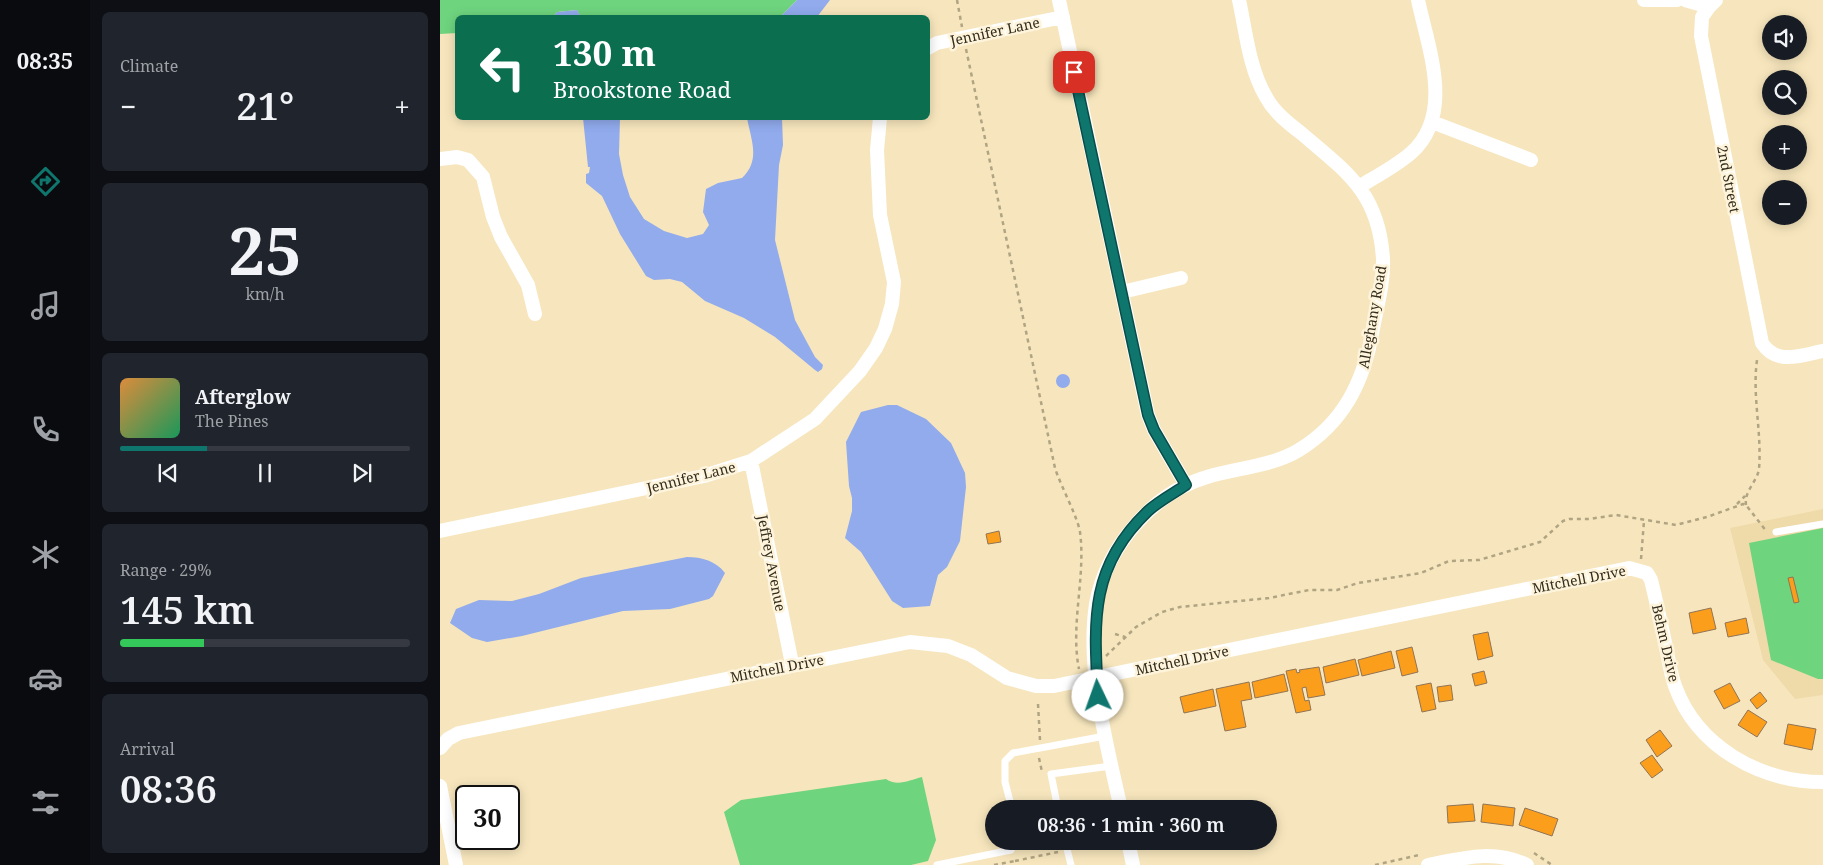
<!DOCTYPE html>
<html lang="en">
<head>
<meta charset="utf-8">
<style>
	:root { --surface:#171b24; --page:#20242c; --text:#f1f3f6; --muted:#9ea1a6; --line:#363941; --accent:#0f766e }
	body { margin:0; font-family:"Noto Serif",serif; background:var(--page); color:var(--text); height:100vh; display:flex; flex-direction:column; font-size:19px; white-space:nowrap }
	* { box-sizing:border-box; margin:0 }
	p { font-size:16px; color:var(--muted) }
	.icon { flex:none; width:28px; height:28px; fill:none; stroke:currentColor; stroke-width:2; stroke-linecap:round; stroke-linejoin:round }
	.map { position:relative; flex:1; overflow:hidden }
	.details { display:flex; flex-direction:column; gap:12px; padding:12px; background:#0d0f14; width:350px }
	.details>* { flex:none }
	.banner { position:absolute; left:15px; top:15px; width:475px; height:105px; border-radius:8px; box-shadow:0 2px 12px #0003; background:#0b6e4f; color:#fff; overflow:hidden }
	.fabs { position:absolute; left:1322px; top:15px; display:grid; gap:10px }
	.fabs a { display:grid; place-items:center; width:45px; height:45px; border-radius:50%; background:var(--surface); box-shadow:0 2px 12px #0003; font-size:25px }
	.speed { position:absolute; left:15px; top:785px; display:flex; gap:10px; font-size:25px; font-weight:700; text-align:center }
	.speed>* { display:grid; place-content:center; width:65px; height:65px; border-radius:50%; background:var(--surface); box-shadow:0 2px 12px #0003; line-height:1 }
	.speed .limit { border:2px solid #111; border-radius:8px; background:#fff; color:#111 }
	.pin { position:absolute; display:grid; place-items:center; width:42px; height:42px; color:#fff; margin:-21px; border-radius:10px; box-shadow:0 2px 8px #0006 }
	.me { position:absolute; width:55px; margin:-28px; rotate:357deg; stroke-linejoin:round; filter:drop-shadow(0 0 4px #0008) }
	.turn { display:flex; align-items:center; gap:18px; height:105px; padding:0 15px; font-size:22px }
	.turn .icon { width:65px; height:65px; stroke-width:2.5 }
	.turn b { display:block; font-size:35px; line-height:42px }
	.big { font-size:38px; font-weight:600; line-height:1.1 }
	.details .card { flex:1; display:flex; flex-direction:column; justify-content:center; gap:8px; min-width:0; padding:0 18px; border-radius:8px; background:var(--page) }
	.details .dial { align-items:center; gap:0 }
	.dial b { font-size:65px; line-height:1 }
	.song { display:flex; align-items:center; gap:15px }
	.cover { width:60px; height:60px; border-radius:8px; background:linear-gradient(135deg,hsl(30 70% 55%),hsl(150 70% 35%)) }
	.played { height:5px; border-radius:2px; background:linear-gradient(90deg,var(--accent) 30%,var(--line) 30%) }
	.keys { display:flex; justify-content:space-around; direction:ltr }
	.heat { display:flex; justify-content:space-between; align-items:center; font-size:28px; direction:ltr }
	.charge { height:8px; border-radius:4px; background:linear-gradient(90deg,#34c759 29%,var(--line) 0) }
	.trip { position:absolute; left:545px; top:800px; width:292px; height:50px; border-radius:25px; background:var(--surface); box-shadow:0 2px 12px #0003; font-weight:600; line-height:50px; text-align:center }
	main { display:flex; flex:1; min-height:0 }
	.tab-bar { display:flex; flex-direction:column; width:90px; justify-content:space-around; align-items:center; background:#090b0e; color:var(--muted) }
	.tab-bar .icon { width:35px; height:35px }
	.tab-bar .on { color:var(--accent) }
	.tab-bar b { font-size:22px; color:var(--text) }
	.map>svg:first-child { display:block }
	.built { fill:#efdaaa }
	.green { fill:#6ed47e }
	.water { fill:#91abed }
	.building { fill:#fa9e1b; stroke:#917456 }
	.lines { fill:none; stroke-linecap:round; stroke-linejoin:round }
	.path { stroke:#b1a483; stroke-width:2.5; stroke-dasharray:4 4; stroke-linecap:butt }
	.lane { stroke:#fff; stroke-width:7 }
	.street { stroke:#fff; stroke-width:14 }
	.route-casing { stroke:#0a4d48; stroke-width:12 }
	.route { stroke:#0f766e; stroke-width:9 }
	.labels { text-anchor:middle; dominant-baseline:central; stroke-width:5; stroke-linejoin:round; paint-order:stroke }
	.street-label { font-size:14px; fill:#332c1c; stroke:#fef4db }
</style>
</head>
<body>
<main>
<nav class="tab-bar">
<b>08:35</b>
<svg class="icon on" aria-label="directions" viewBox="0 0 24 24"><path d="M12 3l9 9-9 9-9-9zM9 14v-3h6M13 9l2 2-2 2"/></svg>
<svg class="icon" aria-label="music" viewBox="0 0 24 24"><path d="M9 18V5l10-2v13"/><circle cx="6" cy="18" r="3"/><circle cx="16" cy="16" r="3"/></svg>
<svg class="icon" aria-label="phone" viewBox="0 0 24 24"><path d="M5 4h4l2 5-3 2q2 4 5 5l2-3 5 2v4C11 20 4 13 5 4z"/></svg>
<svg class="icon" aria-label="climate" viewBox="0 0 24 24"><path d="M12 3v18M4 7l16 10M4 17L20 7"/></svg>
<svg class="icon" aria-label="car" viewBox="0 0 24 24"><path d="M5 17H2v-5l4-1 3-4h7l3 4 3 1v5h-3M9 17h6M6 11h13"/><circle cx="7" cy="17" r="2"/><circle cx="17" cy="17" r="2"/></svg>
<svg class="icon" aria-label="filters" viewBox="0 0 24 24"><path d="M4 7h16M4 17h16"/><circle cx="9" cy="7" r="2"/><circle cx="15" cy="17" r="2"/></svg>
</nav>
<section class="details">
<div class="card"><p>Climate</p>
<div class="heat"><a>−</a><b class="big">21°</b><a>+</a></div>
</div>
<div class="card dial"><b>25</b><p>km/h</p></div>
<div class="card">
<div class="song"><i class="cover"></i><div><b>Afterglow</b><p>The Pines</p></div></div>
<div class="played"></div>
<div class="keys"><svg class="icon" aria-label="previous" viewBox="0 0 24 24"><path d="M18 5L8 12l10 7zM5 5v14"/></svg><svg class="icon" aria-label="pause" viewBox="0 0 24 24"><path d="M8 5v14M16 5v14"/></svg><svg class="icon" aria-label="next" viewBox="0 0 24 24"><path d="M6 5l10 7-10 7zM19 5v14"/></svg></div>
</div>
<div class="card"><p>Range · 29%</p><b class="big">145 km</b><div class="charge"></div></div>
<div class="card"><p>Arrival</p><b class="big">08:36</b></div>
</section>
<div class="map">
<svg width="1383" height="865" viewBox="0 0 1383 865">
	<rect width="100%" height="100%" fill="#f7e6bd"/>
	<path class="built" d="M1383 509V695L1355 699 1323 660 1290 528Z"/>
	<path class="green" d="M0 0H357L340 17 141 18 137 10 117 12 113 17 18 18 17 33 0 34Z
		M1383 528V679H1378L1331 660 1309 543Z
		M482 777 496 840 488 861 471 865H300L284 812 301 800 446 779C457 787 470 780 482 777Z"/>
	<path class="water" d="M357 0H390L377 17H340Z
		M137 10 141 17H113L117 12Z
		M143 118H180L179 154 183 175 190 197 204 219 224 231 247 238 263 234 269 225 263 212 266 189 278 183 302 178C321 160 311 140 307 118H342L343 145 339 165 335 240 355 320 375 357 383 365 382 369 378 372 375 370 335 337 304 318 265 301 242 282 230 279 214 280 206 276 180 234 162 196 146 183V174L149 173 150 167H148Z
		M616 381a7 7 0 1 1 14 0a7 7 0 1 1-14 0Z
		M448 405H457L486 419 511 443 525 473 526 487 520 541 507 567 498 575 490 606 463 608 452 601 421 552 405 538 412 511V498L409 486 406 442 421 412Z
		M247 557C262 557 276 561 285 573L273 596 269 599 230 609 183 611 82 636 47 642 32 638 10 623 16 609 39 600 72 601 99 594 141 578Z"/>
	<path class="building" d="M559 531 561 542 548 544 546 534Z
		M1353 577 1359 602 1354 603 1348 578Z
		M1271 608 1276 629 1253 634 1249 613Z
		M1306 618 1309 633 1288 637 1285 623Z
		M1048 632 1053 656 1038 660 1033 635Z
		M972 647 978 672 962 676 956 651Z
		M951 651 955 668 922 676 918 660Z
		M915 659 919 675 886 683 883 667Z
		M879 667 885 695 868 698 866 687 862 688 865 701 869 700 871 710 856 713 846 671 856 669 857 673 860 672 859 670Z
		M1044 671 1047 683 1035 686 1032 674Z
		M844 674 848 691 815 698 812 682Z
		M809 682 812 699 801 701 806 727 785 731 776 689Z
		M991 683 996 709 982 712 976 686Z
		M1290 683 1300 701 1284 709 1274 691Z
		M1011 685 1013 700 999 702 997 687Z
		M773 689 776 706 744 713 740 697Z
		M1320 692 1327 701 1317 709 1310 700Z
		M1308 710 1327 722 1317 737 1298 725Z
		M1348 724 1376 729 1372 750 1344 744Z
		M1220 730 1232 746 1217 757 1206 740Z
		M1212 755 1223 770 1212 778 1200 763Z
		M1033 804 1035 821 1008 823 1007 806Z
		M1043 804 1075 808 1073 826 1041 822Z
		M1085 808 1118 819 1112 836 1079 825Z"/>
	<g class="lines">
		<path class="path" d="M517 0 522 27
			M526 49 615 468C621 487 637 515 640 532 646 577 630 625 639 669
			M1297 504 1305 496
			M1306 505C1304 491 1317 482 1319 469 1322 432 1312 396 1317 360L1319 358
			M1201 559 1204 521
			M675 634 685 637
			M666 656 696 627 722 612 740 607 829 598 869 590H897L918 583 981 573 1009 561 1039 560 1100 542 1123 521 1129 519H1149L1176 515 1236 525 1267 517 1303 504 1306 505 1327 532
			M598 704 600 740
			M599 758 602 772
			M1094 853 1112 865
			M575 861 618 852
			M554 865 575 861
			M935 865 979 855"/>
		<path class="lane" d="M1336 532 1383 524
			M572 809 565 782V761L573 753 665 736
			M618 809 611 774 671 766
			M625 841 631 865
			M497 865 571 850 576 841"/>
		<path class="street" d="M619 0 708 415 714 430 746 485
			M1204 0H1237
			M1245 0 1269 7 1276 0
			M1269 7 1262 17 1261 36 1322 343C1337 366 1361 355 1383 351
			M488 48 497 43 623 17
			M992 122 1091 160
			M0 159 17 157 28 160 43 177 53 217 61 237 88 285 95 314
			M920 186C937 176 956 166 971 153 1015 114 988 48 978 0
			M682 292 741 278
			M311 461 352 664
			M0 531 264 476 311 461 375 419 420 371 436 348 445 329 452 304 454 282 440 215 437 150 440 118
			M0 748 8 739 19 733 470 642 508 646 531 655 567 678 596 686H614L1189 568 1207 573 1211 580C1217 604 1222 628 1227 652 1229 663 1231 675 1235 686 1257 747 1320 782 1383 782
			M0 786 16 865
			M681 809C667 745 646 670 656 604 666 548 712 493 767 477 797 468 833 466 859 450 903 423 923 383 932 334 936 310 944 284 943 259 939 193 907 172 861 133 848 123 834 112 826 97 809 68 806 32 799 0
			M688 841 693 865
			M988 865C1023 858 1054 849 1087 865"/>
	</g>
	<g class="lines">
		<g class="route-casing">
			<path id="route" d="M634 72 708 415 714 430 746 485C734 493 719 501 708 511 649 567 654 622 658 696"/>
		</g>
		<use href="#route" class="route"/>
	</g>
	<g class="labels">
		<g class="street-label">
			<text transform="translate(555 31) rotate(-12)">Jennifer Lane</text>
			<text transform="translate(1289 179) rotate(79)">2nd Street</text>
			<text transform="translate(932 317) rotate(-80)">Alleghany Road</text>
			<text transform="translate(251 477) rotate(-14)">Jennifer Lane</text>
			<text transform="translate(332 563) rotate(79)">Jeffrey Avenue</text>
			<text transform="translate(1139 579) rotate(-11)">Mitchell Drive</text>
			<text transform="translate(1226 643) rotate(77)">Behm Drive</text>
			<text transform="translate(742 660) rotate(-12)">Mitchell Drive</text>
			<text transform="translate(337 668) rotate(-11)">Mitchell Drive</text>
		</g>
	</g>
</svg>
<div class="fabs">
<a><svg class="icon" aria-label="sound" viewBox="0 0 24 24"><path d="M4 9h4l5-4v14l-5-4H4zM17 9q2 3 0 6"/></svg></a>
<a><svg class="icon" aria-label="search" viewBox="0 0 24 24"><circle cx="10" cy="10" r="6"/><path d="M15 15l6 6"/></svg></a>
<a>+</a>
<a>−</a>
</div>
<div class="speed"><div class="limit">30</div></div>
<div class="pin" style="left:634px;top:72px;background:#d93025"><svg class="icon" aria-label="arrive" viewBox="0 0 24 24"><path d="M6 21V4h12l-3 4 3 4H6"/></svg></div>
<svg class="me" style="left:658px;top:696px" viewBox="-20 -20 40 40"><circle r="19" fill="#fff"/><path d="M0-13L10 11 0 6-10 11z" fill="#0f766e"/></svg>
<div class="trip">08:36 · 1 min · 360 m</div>
<div class="banner">
<div class="turn"><svg class="icon" aria-label="left" viewBox="0 0 24 24"><path d="M17 20v-9H6M10 6l-5 5 5 5"/></svg><div><b>130 m</b>Brookstone Road</div></div>
</div>
</div>
</main>
</body>
</html>
